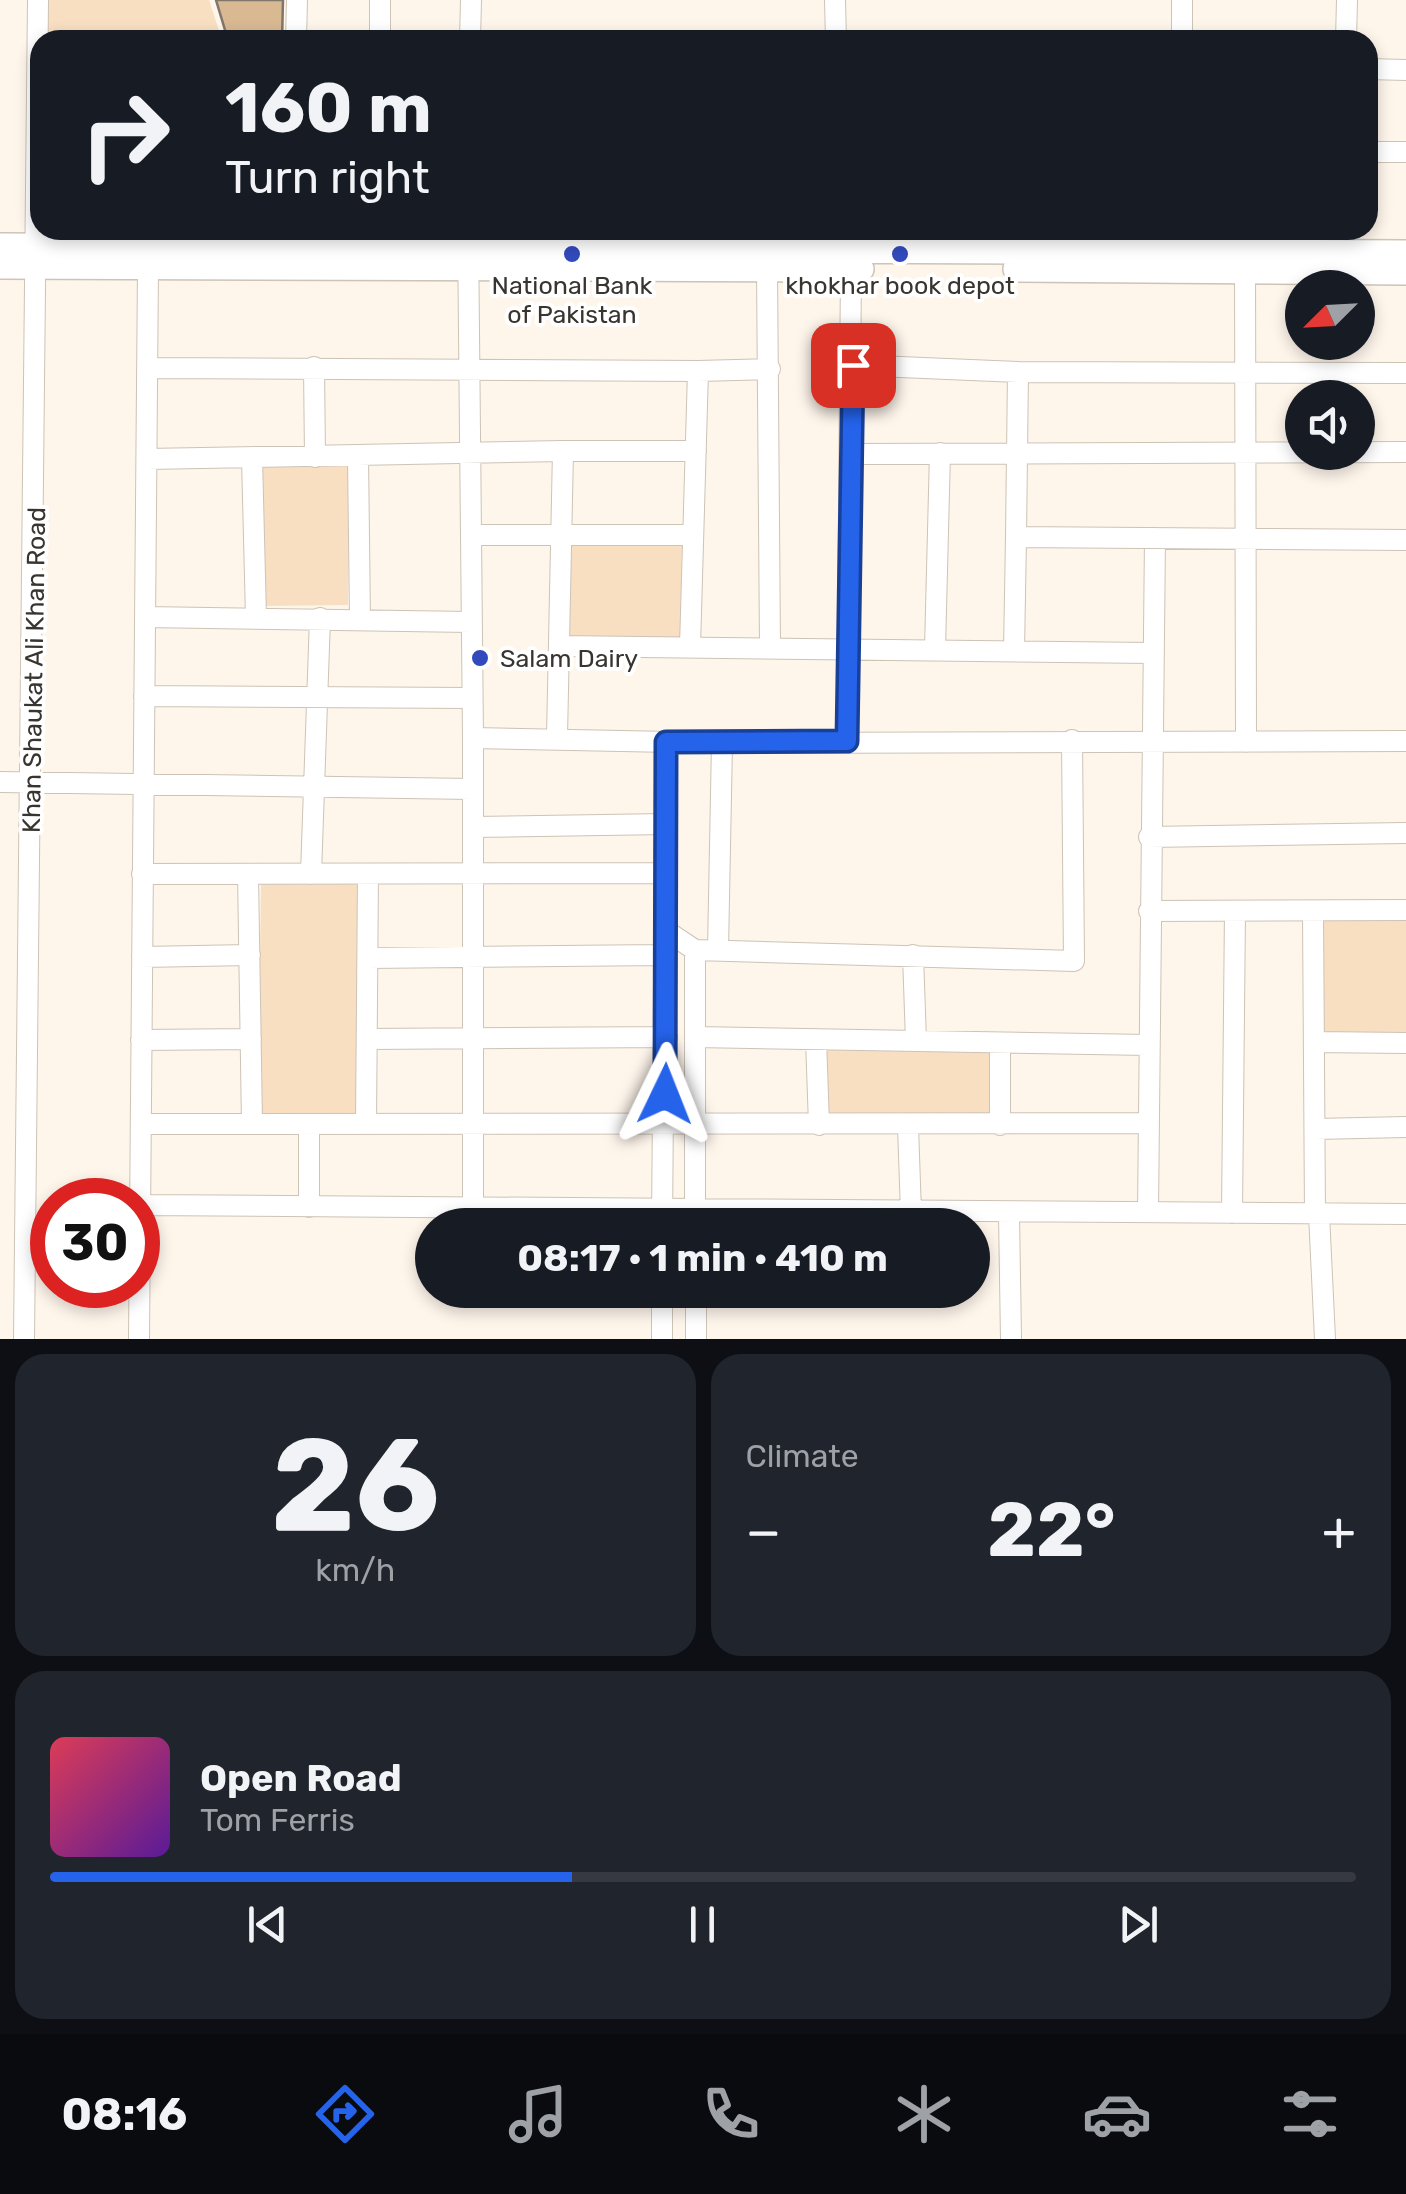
<!DOCTYPE html>
<html lang="en">
<head>
<meta charset="utf-8">
<style>
	:root { --surface:#171b24; --page:#20242c; --text:#f1f3f6; --muted:#9ea1a6; --line:#363941; --accent:#2563eb }
	body { margin:0; font-family:Rubik,sans-serif; background:var(--page); color:var(--text); height:100vh; display:flex; flex-direction:column; font-size:38px; white-space:nowrap }
	* { box-sizing:border-box; margin:0 }
	p { font-size:32px; color:var(--muted) }
	.icon { flex:none; width:55px; height:55px; fill:none; stroke:currentColor; stroke-width:2; stroke-linecap:round; stroke-linejoin:round }
	.map { position:relative; height:1339px; overflow:hidden }
	.sheet { display:flex; flex-direction:column; gap:15px; padding:15px; background:#0d0f14; flex:1 }
	.sheet>* { flex:none }
	.hud { position:absolute; left:30px; top:30px; width:1348px; height:210px; border-radius:30px; box-shadow:0 5px 15px #0003; background:#171b24; color:var(--text); overflow:hidden }
	.needle { width:65px; rotate:246deg }
	.fabs { position:absolute; left:1285px; top:270px; display:grid; gap:20px }
	.fabs a { display:grid; place-items:center; width:90px; height:90px; border-radius:50%; background:var(--surface); box-shadow:0 5px 15px #0003; font-size:50px }
	.speed { position:absolute; left:30px; top:1178px; display:flex; gap:20px; font-size:50px; font-weight:700; text-align:center }
	.speed>* { display:grid; place-content:center; width:130px; height:130px; border-radius:50%; background:var(--surface); box-shadow:0 5px 15px #0003; line-height:1 }
	.speed .limit { border:15px solid #d22; background:#fff; color:#111 }
	.pin { position:absolute; display:grid; place-items:center; width:85px; height:85px; color:#fff; margin:-42px; border-radius:20px; box-shadow:0 5px 15px #0006 }
	.me { position:absolute; width:110px; margin:-55px; rotate:2deg; stroke-linejoin:round; filter:drop-shadow(0 0 8px #0008) }
	.turn { display:flex; align-items:center; gap:35px; height:210px; padding:0 30px; font-size:45px }
	.turn .icon { width:130px; height:130px; stroke-width:2.5 }
	.turn b { display:block; font-size:70px; line-height:85px }
	.big { font-size:75px; font-weight:700; line-height:1.1 }
	.sheet .widget { flex:1; display:flex; flex-direction:column; justify-content:center; gap:15px; min-width:0; padding:0 35px; border-radius:30px; background:var(--page) }
	.sheet .dial { align-items:center; gap:0 }
	.dial b { font-size:130px; line-height:1 }
	.song { display:flex; align-items:center; gap:30px }
	.cover { width:120px; height:120px; border-radius:15px; background:linear-gradient(135deg,hsl(350 70% 55%),hsl(270 70% 35%)) }
	.played { height:10px; border-radius:5px; background:linear-gradient(90deg,var(--accent) 40%,var(--line) 40%) }
	.keys { display:flex; justify-content:space-around; direction:ltr }
	.heat { display:flex; justify-content:space-between; align-items:center; font-size:55px; direction:ltr }
	.sheet .tiles { flex:1; display:grid; gap:15px; grid-template-columns:1fr 1fr }
	.widget:last-child { grid-column:span 2 }
	.trip { position:absolute; left:415px; top:1208px; width:575px; height:100px; border-radius:50px; background:var(--surface); box-shadow:0 5px 15px #0003; font-weight:700; line-height:100px; text-align:center }
	.tabs { display:flex; height:160px; justify-content:space-around; align-items:center; background:#090b0e; color:var(--muted) }
	.tabs .icon { width:70px; height:70px }
	.tabs .current { color:var(--accent) }
	.tabs b { font-size:45px; color:var(--text) }
	.map>svg:first-child { display:block }
	.green { fill:#f8dfc2 }
	.building { fill:#d8b992; stroke:#80776c; stroke-width:2.5 }
	.lines { fill:none; stroke-linecap:round; stroke-linejoin:round }
	.minor-casing { stroke:#cdc3b7; stroke-width:22 }
	.major-casing { stroke:#cdc3b7; stroke-width:28 }
	.minor { stroke:#fff; stroke-width:20 }
	.major { stroke:#fff; stroke-width:25 }
	.route-casing { stroke:#184099; stroke-width:25 }
	.route { stroke:#2563eb; stroke-width:18 }
	.poi-dot { fill:#324abb; stroke:#fff; stroke-width:4 }
	.labels { text-anchor:middle; dominant-baseline:central; stroke-width:8; stroke-linejoin:round; paint-order:stroke }
	.poi-label { font-size:25px; fill:#383430; stroke:#fff }
	.street-label { font-size:25px; fill:#383430; stroke:#fff }
</style>
</head>
<body>
<div class="map">
<svg width="1406" height="1339" viewBox="0 0 1406 1339">
	<rect width="100%" height="100%" fill="#fef5eb"/>
	<path class="green" d="M42 0H209L222 40H42Z
		M349 465 348 605 263 606 260 467Z
		M564 541H682L680 645 563 642Z
		M261 882 360 884 358 1117 258 1116Z
		M1406 920V1032L1324 1033 1323 921Z
		M827 1050 991 1051V1122L827 1121Z"/>
	<path class="building" d="M216 0H283L282 40H228Z"/>
	<g class="lines">
		<g class="minor-casing">
			<path id="minor" d="M380 0V40
				M835 0 836 40
				M296 40 297 0
				M470 40 471 0
				M1182 40V0
				M1346 40 1347 0
				M1368 69 1406 70
				M1368 152H1406
				M468 230 473 738 722 743 1406 741
				M834 230V252
				M1045 252V230
				M1245 259 1246 742
				M767 268 770 647
				M853 365 1018 372 1016 537 1406 540
				M314 367 315 457
				M148 368 698 371 690 647
				M698 371 770 369
				M1018 372 1406 373
				M563 451H696
				M851 454 1406 452
				M358 457 360 619
				M252 458 256 617
				M147 459 563 451 557 737
				M472 535H693
				M145 617 470 622
				M559 646 1152 653
				M935 649 940 453
				M1014 651 1016 537
				M144 696 471 698
				M847 741 851 269
				M0 782 472 789
				M474 827 666 824
				M1149 837 1406 833
				M142 874 667 873
				M248 874 252 1124
				M311 874 320 618
				M1149 911 1406 910
				M1313 911 1315 1215
				M665 930 695 950 1074 961 1072 740
				M695 950V1225
				M718 950 722 743
				M913 955 916 1041
				M142 957 250 955
				M368 958 664 955
				M696 1037 1148 1045
				M367 1039 667 1037
				M816 1039 819 1125
				M141 1040 251 1039
				M1315 1042 1406 1043
				M1000 1043V1125
				M141 1124 1149 1123
				M366 1124 368 874
				M908 1126 911 1213
				M1315 1129 1406 1127
				M140 1205 1406 1214
				M309 1207V1124
				M473 1209V738
				M1148 1212 1155 538
				M1232 1213 1235 911
				M1319 1214 1325 1339
				M1009 1215 1011 1339
				M662 1225 666 742
				M696 1290V1339
				M24 1339 38 0
				M139 1339 148 268
				M662 1339V1290"/>
		</g>
		<g class="major-casing">
			<path id="major" d="M0 246 1406 253
				M0 266 861 269
				M1016 269 1406 272"/>
		</g>
		<use href="#minor" class="minor"/>
		<use href="#major" class="major"/>
	</g>
	<g class="lines">
		<g class="route-casing">
			<path id="route" d="M665 1094 666 742 847 741 853 365"/>
		</g>
		<use href="#route" class="route"/>
	</g>
	<g class="poi-dot">
		<circle cx="572" cy="254" r="10"/>
		<circle cx="900" cy="254" r="10"/>
		<circle cx="480" cy="658" r="10"/>
	</g>
	<g class="labels">
		<g class="poi-label">
			<text x="572" y="285">National Bank<tspan x="572" dy="29">of Pakistan</tspan></text>
			<text x="900" y="285">khokhar book depot</text>
			<text x="500" y="658" text-anchor="start">Salam Dairy</text>
		</g>
		<g class="street-label">
			<text transform="translate(34 670) rotate(-89)">Khan Shaukat Ali Khan Road</text>
		</g>
	</g>
</svg>
<div class="fabs">
<a><svg class="needle" viewBox="-14 -14 28 28"><path d="M0-13l5 13h-10z" fill="#e53935"/><path d="M0 13l5-13h-10z" fill="#9ea1a6"/></svg></a>
<a><svg class="icon" aria-label="sound" viewBox="0 0 24 24"><path d="M4 9h4l5-4v14l-5-4H4zM17 9q2 3 0 6"/></svg></a>
</div>
<div class="speed"><div class="limit">30</div></div>
<div class="pin" style="left:853px;top:365px;background:#d93025"><svg class="icon" aria-label="arrive" viewBox="0 0 24 24"><path d="M6 21V4h12l-3 4 3 4H6"/></svg></div>
<svg class="me" style="left:665px;top:1094px" viewBox="-20 -20 40 40"><path d="M0-17L14 15 0 8-14 15z" fill="#2563eb" stroke="#fff" stroke-width="4"/></svg>
<div class="trip">08:17 · 1 min · 410 m</div>
<div class="hud">
<div class="turn"><svg class="icon" aria-label="right" viewBox="0 0 24 24"><path d="M7 20v-9h11M14 6l5 5-5 5"/></svg><div><b>160 m</b>Turn right</div></div>
</div>
</div>
<section class="sheet">
<div class="tiles">
<div class="widget dial"><b>26</b><p>km/h</p></div>
<div class="widget"><p>Climate</p>
<div class="heat"><a>−</a><b class="big">22°</b><a>+</a></div>
</div>
<div class="widget">
<div class="song"><i class="cover"></i><div><b>Open Road</b><p>Tom Ferris</p></div></div>
<div class="played"></div>
<div class="keys"><svg class="icon" aria-label="previous" viewBox="0 0 24 24"><path d="M18 5L8 12l10 7zM5 5v14"/></svg><svg class="icon" aria-label="pause" viewBox="0 0 24 24"><path d="M8 5v14M16 5v14"/></svg><svg class="icon" aria-label="next" viewBox="0 0 24 24"><path d="M6 5l10 7-10 7zM19 5v14"/></svg></div>
</div>
</div>
</section>
<nav class="tabs">
<b>08:16</b>
<svg class="icon current" aria-label="directions" viewBox="0 0 24 24"><path d="M12 3l9 9-9 9-9-9zM9 14v-3h6M13 9l2 2-2 2"/></svg>
<svg class="icon" aria-label="music" viewBox="0 0 24 24"><path d="M9 18V5l10-2v13"/><circle cx="6" cy="18" r="3"/><circle cx="16" cy="16" r="3"/></svg>
<svg class="icon" aria-label="phone" viewBox="0 0 24 24"><path d="M5 4h4l2 5-3 2q2 4 5 5l2-3 5 2v4C11 20 4 13 5 4z"/></svg>
<svg class="icon" aria-label="climate" viewBox="0 0 24 24"><path d="M12 3v18M4 7l16 10M4 17L20 7"/></svg>
<svg class="icon" aria-label="car" viewBox="0 0 24 24"><path d="M5 17H2v-5l4-1 3-4h7l3 4 3 1v5h-3M9 17h6M6 11h13"/><circle cx="7" cy="17" r="2"/><circle cx="17" cy="17" r="2"/></svg>
<svg class="icon" aria-label="filters" viewBox="0 0 24 24"><path d="M4 7h16M4 17h16"/><circle cx="9" cy="7" r="2"/><circle cx="15" cy="17" r="2"/></svg>
</nav>
</body>
</html>
